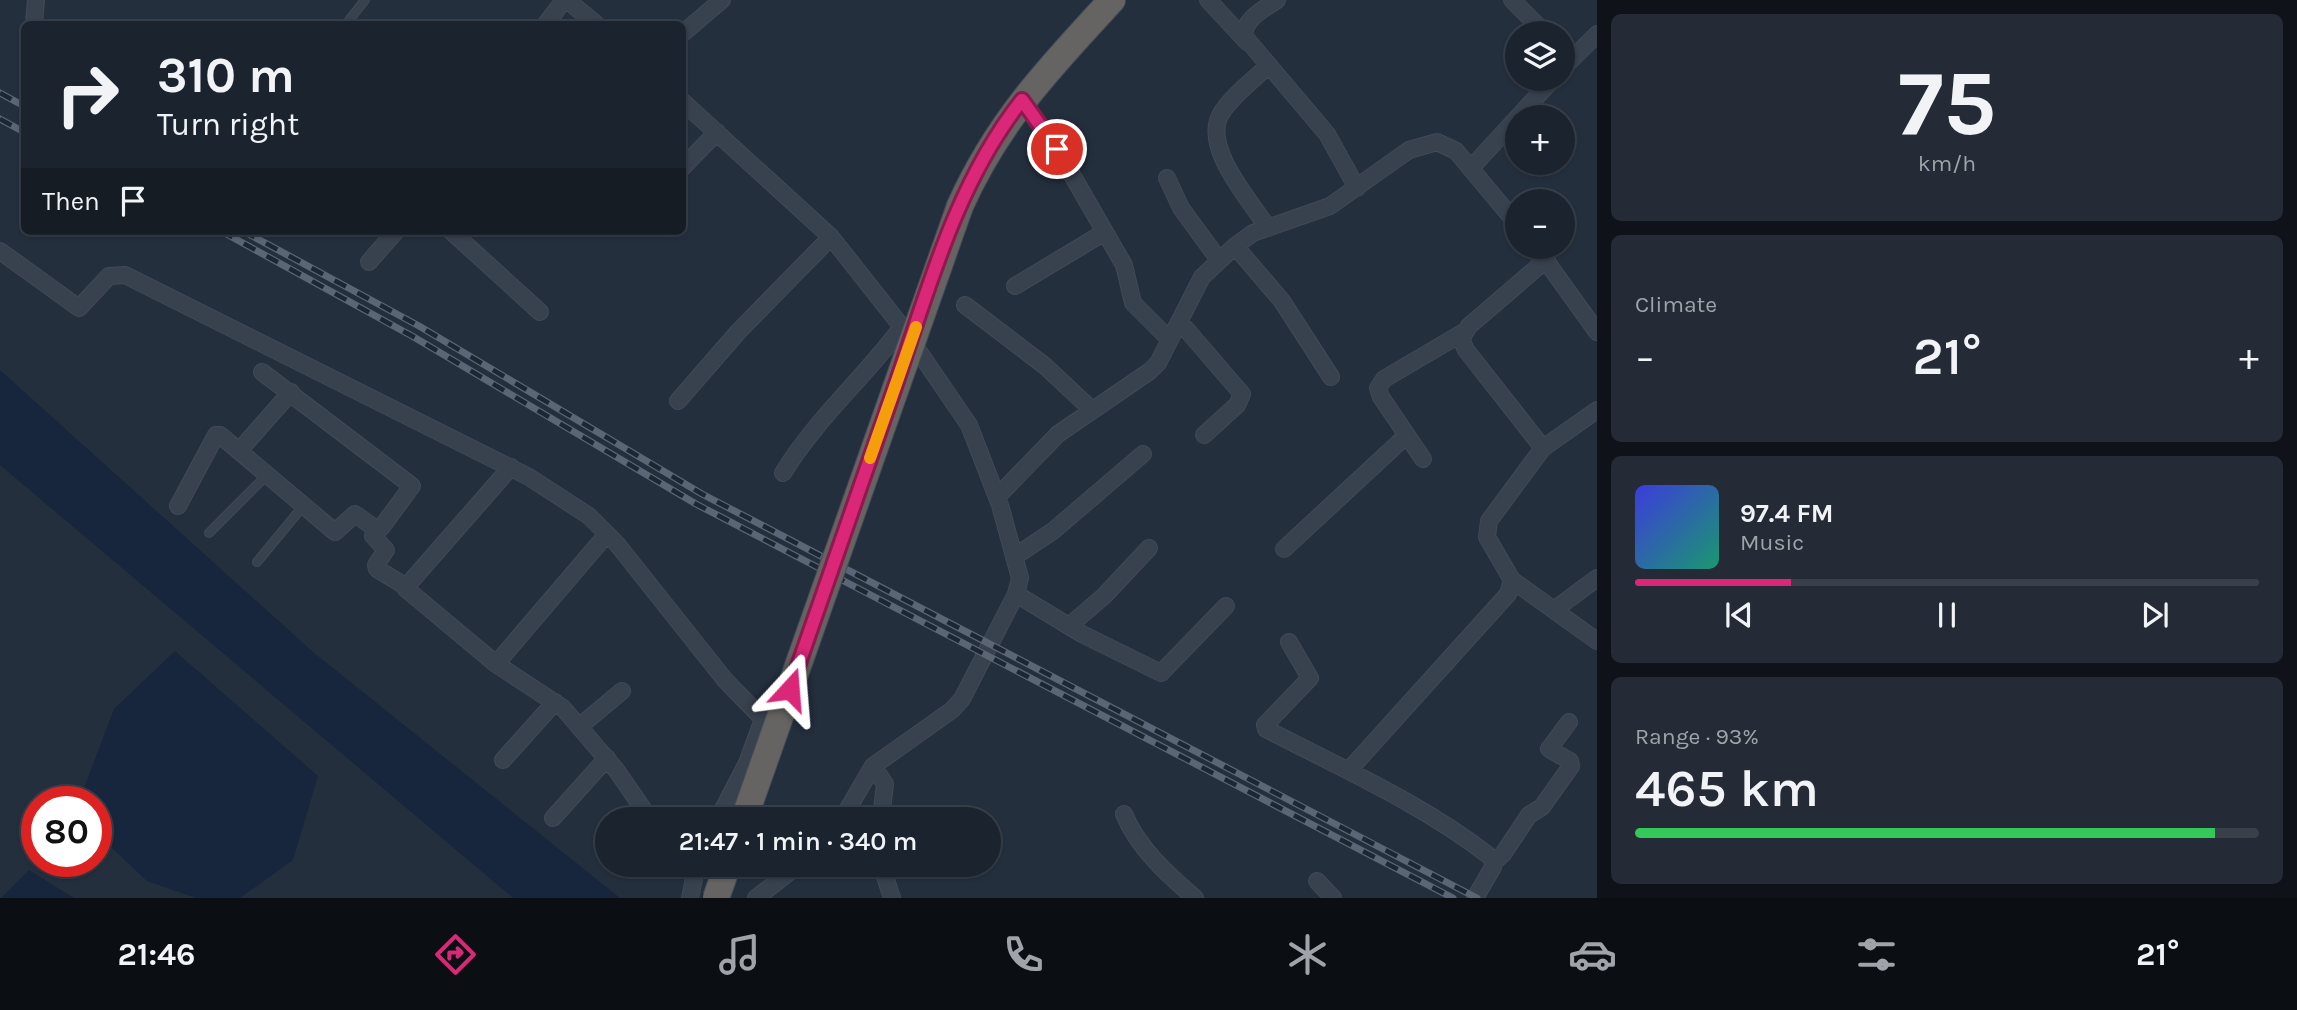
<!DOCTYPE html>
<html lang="en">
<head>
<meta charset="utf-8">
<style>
	:root { --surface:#1b232e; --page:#242b36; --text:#f1f3f6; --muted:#a0a4aa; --line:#39404a; --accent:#db2777 }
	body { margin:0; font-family:Karla,sans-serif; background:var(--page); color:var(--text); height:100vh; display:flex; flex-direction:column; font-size:26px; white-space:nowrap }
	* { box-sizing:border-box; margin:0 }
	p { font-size:23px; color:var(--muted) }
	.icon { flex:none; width:38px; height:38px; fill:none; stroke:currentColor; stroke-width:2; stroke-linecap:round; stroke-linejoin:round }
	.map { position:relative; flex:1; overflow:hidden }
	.sheet { display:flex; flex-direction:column; gap:14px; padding:14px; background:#0f1319; width:700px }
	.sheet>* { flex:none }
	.banner { position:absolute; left:21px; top:21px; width:665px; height:214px; border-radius:10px; box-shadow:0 2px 5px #0004,0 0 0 2px var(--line); background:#1b232e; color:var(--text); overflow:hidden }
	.buttons { position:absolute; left:1505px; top:21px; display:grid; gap:14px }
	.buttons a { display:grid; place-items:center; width:70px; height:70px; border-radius:50%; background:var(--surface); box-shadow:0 2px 5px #0004,0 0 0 2px var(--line); font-size:35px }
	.speed { position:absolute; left:21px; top:786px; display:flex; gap:14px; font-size:35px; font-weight:700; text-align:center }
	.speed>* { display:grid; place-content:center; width:91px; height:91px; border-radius:50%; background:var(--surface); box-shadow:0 2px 5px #0004,0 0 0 2px var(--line); line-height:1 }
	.speed .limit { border:10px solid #d22; background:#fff; color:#111 }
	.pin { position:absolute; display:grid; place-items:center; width:60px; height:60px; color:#fff; margin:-30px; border:4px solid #fff; border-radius:50%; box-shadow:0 2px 7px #0007 }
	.me { position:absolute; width:77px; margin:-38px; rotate:19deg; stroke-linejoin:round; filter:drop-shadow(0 0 5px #0008) }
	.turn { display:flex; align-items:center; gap:24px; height:147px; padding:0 21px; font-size:32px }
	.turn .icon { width:91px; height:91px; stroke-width:2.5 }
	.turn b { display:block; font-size:49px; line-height:60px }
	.then { display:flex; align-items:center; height:66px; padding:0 21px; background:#0003; gap:14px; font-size:26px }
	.big { font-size:52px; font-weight:600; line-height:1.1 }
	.sheet .card { flex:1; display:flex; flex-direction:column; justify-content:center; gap:10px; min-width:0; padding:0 24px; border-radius:10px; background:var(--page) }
	.sheet .dial { align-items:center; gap:0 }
	.dial b { font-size:91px; line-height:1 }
	.song { display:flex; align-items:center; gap:21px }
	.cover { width:84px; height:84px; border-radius:10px; background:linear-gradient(135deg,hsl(240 70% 55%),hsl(160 70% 35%)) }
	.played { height:7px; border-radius:4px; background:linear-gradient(90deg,var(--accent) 25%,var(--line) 25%) }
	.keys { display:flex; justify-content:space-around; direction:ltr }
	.heat { display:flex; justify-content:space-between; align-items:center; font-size:38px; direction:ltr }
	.charge { height:10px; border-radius:5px; background:linear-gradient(90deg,#34c759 93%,var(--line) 0) }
	.trip { position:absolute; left:595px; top:807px; width:406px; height:70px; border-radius:35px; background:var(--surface); box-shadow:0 2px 5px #0004,0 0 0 2px var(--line); font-weight:600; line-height:70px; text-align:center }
	.tab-bar { display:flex; height:112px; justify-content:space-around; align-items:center; background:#0b0e12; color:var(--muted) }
	.tab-bar .icon { width:49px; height:49px }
	.tab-bar .on { color:var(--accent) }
	.tab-bar b { font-size:32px; color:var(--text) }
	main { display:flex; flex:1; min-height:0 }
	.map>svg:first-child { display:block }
	.water { fill:#17263c }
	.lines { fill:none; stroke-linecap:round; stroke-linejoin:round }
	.service-casing { stroke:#414a57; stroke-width:10 }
	.minor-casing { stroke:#414a57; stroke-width:18 }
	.trunk-casing { stroke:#434c59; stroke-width:28 }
	.service { stroke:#38414e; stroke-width:8 }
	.minor { stroke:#38414e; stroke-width:16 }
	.trunk { stroke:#656462; stroke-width:26 }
	.rail-casing { stroke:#5a6575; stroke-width:7 }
	.rail { stroke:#1d2633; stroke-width:4.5; stroke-dasharray:13; stroke-linecap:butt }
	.trunk-bridge-casing { stroke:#434c59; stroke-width:28; stroke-linecap:butt }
	.trunk-bridge { stroke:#656462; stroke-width:26 }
	.route-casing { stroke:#8e194d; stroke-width:18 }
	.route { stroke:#db2777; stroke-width:12 }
	.slow { stroke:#f59e0b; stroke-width:12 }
</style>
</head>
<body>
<main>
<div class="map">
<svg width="1597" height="898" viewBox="0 0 1597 898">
	<rect width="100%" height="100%" fill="#242f3e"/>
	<path class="water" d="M0 370 313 652 620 898H513L0 465Z
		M175 651 318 776 293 860 240 898H196L147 881 96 833V802L79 801 114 709Z
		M29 870 74 898H1Z"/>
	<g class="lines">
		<g class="service-casing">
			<path id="service" d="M346 24 365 0
				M209 533 267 475
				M257 562 304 505"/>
		</g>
		<g class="minor-casing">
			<path id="minor" d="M567 0 596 24
				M1208 0 1247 42
				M1277 0C1264 9 1244 19 1244 36L1327 134 1357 188
				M1512 0 1545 33
				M34 24 36 0
				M546 24 564 0
				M682 34 722 0
				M1563 68 1597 34
				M1022 100 1057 149 1124 265 1133 303 1170 340
				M682 101 831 237 902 327 969 425 1000 505 1020 578 1016 594 962 699 952 710 873 766 842 819
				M1518 117 1553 79
				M682 168 717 132
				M1471 168 1517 118
				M1167 178 1181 208 1219 260
				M1268 228C1249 199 1200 145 1222 112 1233 95 1253 80 1268 66
				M451 231 540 312
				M1235 246 1282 301 1331 377
				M1536 247 1597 332
				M0 251 79 308 109 276 125 275 529 477 589 516 617 544 725 680 763 719 747 763 718 819
				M369 262 396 231
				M1015 286 1105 232
				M965 305 1045 366 1091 409
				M1180 322 1242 394 1237 405 1204 435
				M262 372 412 486 381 528 376 530
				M678 401 738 332 831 237
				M1543 448 1466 350 1461 339 1469 326 1547 259
				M239 451 291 392
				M1423 459 1381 397 1378 388 1384 379 1464 332
				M511 467 405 588 496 664 563 708 617 771 650 819
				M783 473C816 419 864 378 902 327
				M997 497 1058 434 1150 371 1158 363 1202 277 1235 246 1253 233 1330 206 1409 150 1437 142 1456 151 1517 224
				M178 506 216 435H220L335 532 355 514 376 529 373 536 386 550 376 565 377 569 405 586
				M1284 549 1407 435
				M1014 557 1053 531 1143 454
				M1512 580 1597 641
				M1016 594 1082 634 1161 673 1226 606
				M1554 610 1597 578
				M1069 626 1104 596 1149 548
				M1289 642 1310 678 1265 725 1266 729C1343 769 1423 804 1492 858L1493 867 1475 898
				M496 664 607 534
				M580 726 622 691
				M503 760 555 702
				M873 766 885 784 881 819
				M1349 770 1508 594 1512 580 1487 537 1489 521 1543 448 1597 410
				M1124 814C1138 848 1168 875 1195 898
				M553 818 607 758
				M1494 862 1503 854 1529 815 1542 807 1571 766 1570 761 1549 749 1569 722
				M881 864 892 898
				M1317 881 1333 898
				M690 898 697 864
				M756 898 800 864"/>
		</g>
		<g class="trunk-casing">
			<path id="trunk" d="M960 206C998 121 1050 67 1112 0"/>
		</g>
		<use href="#service" class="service"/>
		<use href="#minor" class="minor"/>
		<use href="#trunk" class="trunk"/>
		<g class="rail-casing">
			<path id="rail" d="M0 93 24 106
				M0 119 24 132
				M221 231 412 336 696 504 1453 898
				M243 231 419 326 702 494 1477 898"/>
		</g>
		<use href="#rail" class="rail"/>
		<g class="trunk-bridge-casing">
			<path id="trunk-bridge" d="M744 819 960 206
				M716 898 728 864"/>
		</g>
		<use href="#trunk-bridge" class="trunk-bridge"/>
	</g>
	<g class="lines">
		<g class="route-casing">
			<path id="route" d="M790 689C825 587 861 486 896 384 929 287 957 182 1022 100L1057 149"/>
		</g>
		<use href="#route" class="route"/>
		<path class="slow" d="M870 458 916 327"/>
	</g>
</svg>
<div class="buttons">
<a><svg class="icon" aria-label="layers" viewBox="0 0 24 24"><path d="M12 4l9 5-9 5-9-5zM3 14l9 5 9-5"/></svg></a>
<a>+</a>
<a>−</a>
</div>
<div class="speed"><div class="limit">80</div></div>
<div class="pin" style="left:1057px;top:149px;background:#d93025"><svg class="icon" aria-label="arrive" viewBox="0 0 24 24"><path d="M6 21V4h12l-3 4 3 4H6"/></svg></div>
<svg class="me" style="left:790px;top:689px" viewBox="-20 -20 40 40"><path d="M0-17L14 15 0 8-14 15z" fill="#db2777" stroke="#fff" stroke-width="4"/></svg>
<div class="trip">21:47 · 1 min · 340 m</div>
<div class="banner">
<div class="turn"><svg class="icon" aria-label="right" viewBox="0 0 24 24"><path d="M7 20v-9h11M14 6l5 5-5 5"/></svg><div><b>310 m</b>Turn right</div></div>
<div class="then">Then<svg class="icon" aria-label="arrive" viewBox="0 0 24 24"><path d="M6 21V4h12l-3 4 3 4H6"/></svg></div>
</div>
</div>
<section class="sheet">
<div class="card dial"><b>75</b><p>km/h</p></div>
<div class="card"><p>Climate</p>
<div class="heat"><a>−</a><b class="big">21°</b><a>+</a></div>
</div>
<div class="card">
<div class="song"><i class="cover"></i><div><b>97.4 FM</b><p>Music</p></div></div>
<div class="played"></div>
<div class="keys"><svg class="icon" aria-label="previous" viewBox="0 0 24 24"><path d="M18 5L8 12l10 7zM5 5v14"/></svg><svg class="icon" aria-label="pause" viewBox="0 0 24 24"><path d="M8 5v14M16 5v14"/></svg><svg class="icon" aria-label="next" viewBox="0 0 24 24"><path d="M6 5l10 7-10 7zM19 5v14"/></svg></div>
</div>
<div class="card"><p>Range · 93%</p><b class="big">465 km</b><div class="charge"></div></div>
</section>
</main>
<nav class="tab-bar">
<b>21:46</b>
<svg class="icon on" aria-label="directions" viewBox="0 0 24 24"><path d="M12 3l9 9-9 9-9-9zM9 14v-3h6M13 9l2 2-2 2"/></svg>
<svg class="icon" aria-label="music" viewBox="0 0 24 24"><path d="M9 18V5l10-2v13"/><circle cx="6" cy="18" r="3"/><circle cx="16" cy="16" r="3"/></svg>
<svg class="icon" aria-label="phone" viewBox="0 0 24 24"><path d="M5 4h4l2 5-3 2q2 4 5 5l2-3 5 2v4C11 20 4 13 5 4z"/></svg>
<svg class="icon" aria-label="climate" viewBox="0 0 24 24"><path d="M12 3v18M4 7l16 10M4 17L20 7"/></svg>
<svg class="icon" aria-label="car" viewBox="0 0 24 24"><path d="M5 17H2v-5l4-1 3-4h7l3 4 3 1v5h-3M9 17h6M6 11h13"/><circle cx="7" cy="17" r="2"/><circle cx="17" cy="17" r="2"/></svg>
<svg class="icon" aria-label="filters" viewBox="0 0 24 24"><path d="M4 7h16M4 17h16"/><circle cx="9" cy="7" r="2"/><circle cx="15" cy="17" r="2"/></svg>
<b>21°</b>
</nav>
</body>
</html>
